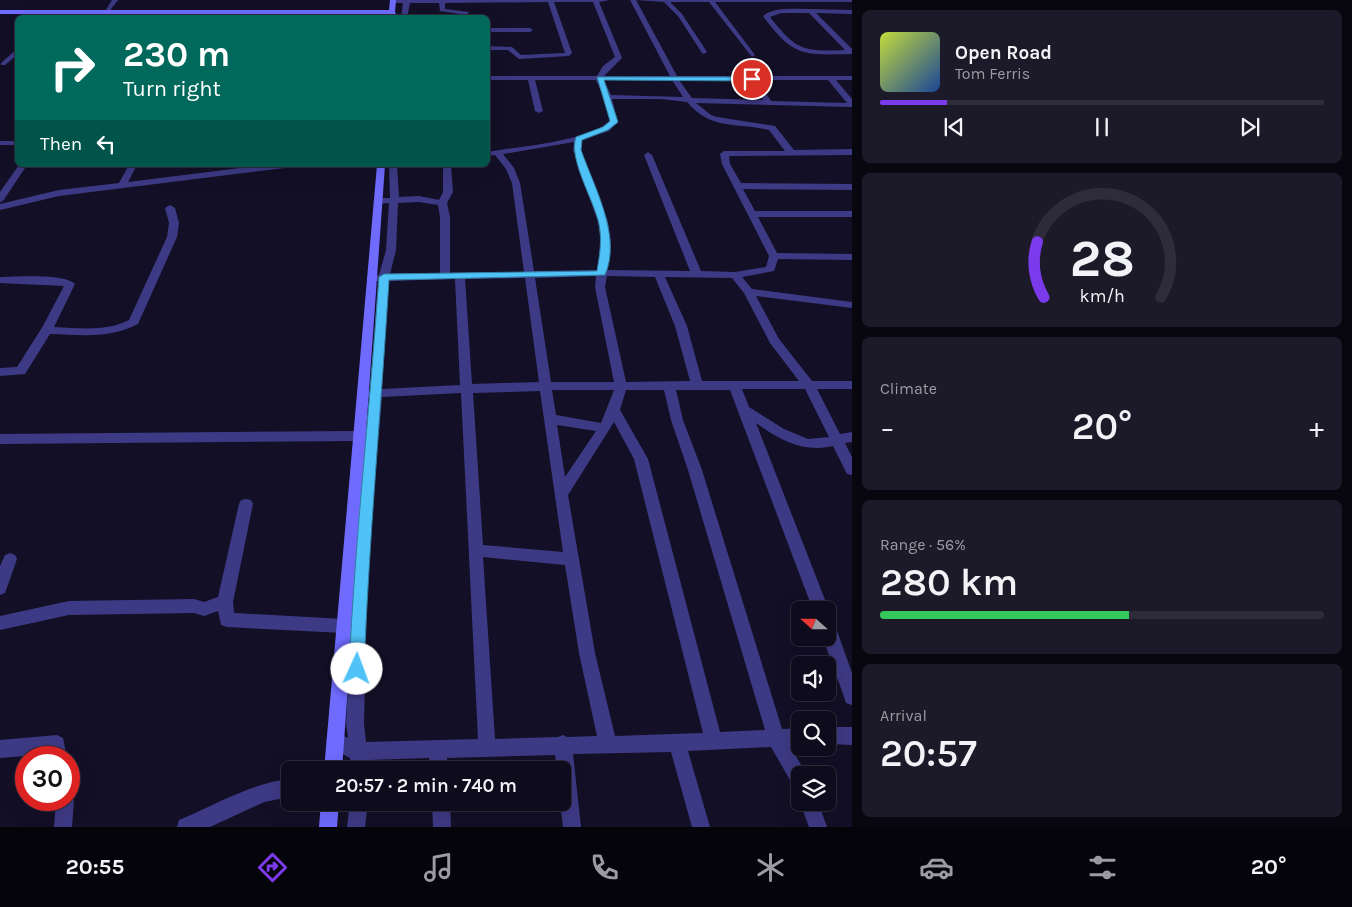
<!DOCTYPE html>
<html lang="en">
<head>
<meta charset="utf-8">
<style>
	:root { --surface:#0e0b1c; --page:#1c1929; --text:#f1f3f6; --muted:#9b9ba3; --line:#2e2b3b; --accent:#7c3aed }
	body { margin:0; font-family:Karla,sans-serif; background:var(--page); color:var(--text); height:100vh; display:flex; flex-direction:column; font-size:19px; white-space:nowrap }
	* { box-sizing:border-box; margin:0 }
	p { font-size:16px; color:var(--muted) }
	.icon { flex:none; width:28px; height:28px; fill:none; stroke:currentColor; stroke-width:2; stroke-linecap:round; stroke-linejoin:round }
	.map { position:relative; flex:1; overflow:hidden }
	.sheet { display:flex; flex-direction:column; gap:10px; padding:10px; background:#08060f; width:500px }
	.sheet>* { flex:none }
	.guide { position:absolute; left:15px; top:15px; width:475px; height:152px; border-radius:8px; box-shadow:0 5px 20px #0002,0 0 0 1px var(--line); background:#00695c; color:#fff; overflow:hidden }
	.needle { width:32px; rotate:291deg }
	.controls { position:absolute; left:791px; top:601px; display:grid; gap:10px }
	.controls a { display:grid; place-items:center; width:45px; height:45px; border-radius:8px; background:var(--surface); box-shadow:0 5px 20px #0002,0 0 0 1px var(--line); font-size:25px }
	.speed { position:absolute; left:15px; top:746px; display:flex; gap:10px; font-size:25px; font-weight:700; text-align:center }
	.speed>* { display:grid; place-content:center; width:65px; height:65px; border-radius:50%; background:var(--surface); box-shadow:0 5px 20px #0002,0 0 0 1px var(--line); line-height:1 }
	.speed .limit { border:8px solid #d22; background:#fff; color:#111 }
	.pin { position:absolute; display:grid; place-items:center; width:42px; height:42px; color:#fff; margin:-21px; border:2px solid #fff; border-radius:50%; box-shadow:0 1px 5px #0007 }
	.me { position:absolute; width:55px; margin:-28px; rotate:2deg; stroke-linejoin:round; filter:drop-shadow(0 0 4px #0008) }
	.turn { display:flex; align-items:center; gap:18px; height:105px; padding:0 25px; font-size:22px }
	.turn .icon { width:65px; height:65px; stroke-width:2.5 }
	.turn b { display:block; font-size:35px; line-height:42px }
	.then { display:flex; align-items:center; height:48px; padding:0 25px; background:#0003; gap:10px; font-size:19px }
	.big { font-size:38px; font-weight:600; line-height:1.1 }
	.sheet .card { flex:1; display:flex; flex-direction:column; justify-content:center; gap:8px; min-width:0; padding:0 18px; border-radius:8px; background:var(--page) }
	.sheet .dial { align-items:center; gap:0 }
	.dial svg { height:130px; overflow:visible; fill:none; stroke:var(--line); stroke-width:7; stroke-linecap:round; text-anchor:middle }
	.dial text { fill:var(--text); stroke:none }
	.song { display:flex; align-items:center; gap:15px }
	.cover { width:60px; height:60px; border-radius:8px; background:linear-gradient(135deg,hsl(70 70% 55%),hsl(220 70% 35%)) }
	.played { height:5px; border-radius:2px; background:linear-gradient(90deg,var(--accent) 15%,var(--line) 15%) }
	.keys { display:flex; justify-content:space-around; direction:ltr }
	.heat { display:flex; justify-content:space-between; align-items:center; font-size:28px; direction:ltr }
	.charge { height:8px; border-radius:4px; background:linear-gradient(90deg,#34c759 56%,var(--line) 0) }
	.trip { position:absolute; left:281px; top:761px; width:290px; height:50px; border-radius:8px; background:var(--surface); box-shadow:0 5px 20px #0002,0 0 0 1px var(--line); font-weight:600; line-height:50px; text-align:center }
	.dock { display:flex; height:80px; justify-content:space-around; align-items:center; background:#06040b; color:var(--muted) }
	.dock .icon { width:35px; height:35px }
	.dock .selected { color:var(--accent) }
	.dock b { font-size:22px; color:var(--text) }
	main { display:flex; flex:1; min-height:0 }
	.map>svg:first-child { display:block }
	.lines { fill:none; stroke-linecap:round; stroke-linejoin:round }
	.street { fill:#3d3a85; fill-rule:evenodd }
	.secondary { fill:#6f6bff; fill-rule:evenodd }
	.route { fill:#4fc3f7; stroke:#337fa1 }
</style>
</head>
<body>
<main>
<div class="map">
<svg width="852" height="827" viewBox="0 0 852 827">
	<rect width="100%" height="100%" fill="#130f26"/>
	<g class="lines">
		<path class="street" d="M112 0H118L108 13H104Z
			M391 0H610L599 2 622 58 604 76H670L630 0H852V2H715L755 55 752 57 709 2H670L682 14 707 52 704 54 702 53 678 16 664 2 636 0 677 76H852V80H836L852 99V107L696 103 711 115 717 117 775 126 794 150 852 149V155L729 156 730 164 741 183 852 184V190L743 189 755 211H852V217H758L777 253 852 254V260L778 259 774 271 742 277 752 289 852 302V308L756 296 779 339 812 381H852V389H817L840 434 852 432V442L845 443 852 457V475L847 474 833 446C803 453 780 440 756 423L829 610 828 613V610H813L730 390H676L683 420 702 470 782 729 800 728V746H790L807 775H800V790L794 787 771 747 688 751 710 827H692L671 752 573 754 581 827H563L560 802H562V770H557L555 755 447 758 448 770H430L429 758 369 760 370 770H352L350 758 329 747 326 741 329 735 335 732 348 738 346 724 351 627 349 631 343 633 227 627 221 625 218 611 204 616 194 613 69 615 0 630V616L69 601 194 599 204 602 218 597 239 504 241 500 246 499 251 500 253 504 233 602 234 613 343 619 349 621 351 625 354 558 369 399 364 395 370 391 378 281H371L366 278 371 275H379L386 250 389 203 378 204 373 201 378 198H390L389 165H397L399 197 419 196 439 200 443 192V165H451L453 192 447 203 450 217V273L524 272 512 183 506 169 495 155 488 156V152C520 146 586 142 610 121L604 97 596 80H535L543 111 539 113 535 111 528 80H488V76H597L603 66 615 57 593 2H554L572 53 569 56 519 59 508 50H488V46L512 47 521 55 565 53 548 2 445 3V9L469 12 467 15 440 11 439 3H410L407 18H401L403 3H393ZM604 80H672L683 97 611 95ZM679 80H749L763 100 692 98ZM757 80H828L847 103 771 101ZM612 99H661L687 102C712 131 736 122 769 130L785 151H724L720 154 722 164 769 256 766 267 735 272 701 271 652 155 648 152 644 155 690 271 607 270 611 241 608 222 581 150 582 140 609 131 618 122ZM574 142 573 150 598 222 601 241 597 270 534 271 520 183 514 168 503 154ZM419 202 438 205 440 217V273L390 274 396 250 398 203ZM596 276 595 287 614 382H551L535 278ZM607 276 655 277 675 326 690 381 626 382 605 287ZM665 277 732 278 744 293 770 343 799 381H702L687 326ZM525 278 539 382 472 384 465 279ZM455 279 460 385 382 389 389 281ZM742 389H805L829 437 808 439 784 429 749 407ZM552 390H614L601 423 556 415ZM626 390H664L671 420 688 470 765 730 720 732 648 459 620 410ZM540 391 563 552 483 545 473 393ZM461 393 478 739 366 742 364 724 368 558 382 397ZM614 422 634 459 703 733 615 736 595 653 568 495ZM557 425 596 431 565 477ZM483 557 565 565 579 653 597 736 567 737 563 735 558 737 495 739Z
			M806 9 852 10V14L816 13 852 49V54C803 55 793 57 763 16 774 7 792 9 806 9ZM781 13H809L845 50C803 52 796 50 770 17Z
			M323 11 328 12 327 18H321Z
			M488 28H530L533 30 530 32H488Z
			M18 48V54L5 65H1V63Z
			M0 141H18V145H0Z
			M19 165H27L3 201 0 202V192Z
			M129 165H137L128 182 264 165H289L285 168 59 196 0 210V204L59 190 119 183Z
			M170 205 175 208 179 223 177 237 138 324C110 339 81 335 50 334L25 374 0 376V368L17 367 43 326 64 286 0 283V277C17 277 63 273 75 284L54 327C80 328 105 332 129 320L167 237 169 223 165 208Z
			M357 431 362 433 363 436 362 439 357 441 0 444V434Z
			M10 553 15 555 17 559 5 593 0 595V566L5 555Z
			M828 621 834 623 836 628 852 673V705L846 703 844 697 823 638H828Z
			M828 727H852V745L828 744Z
			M57 735 63 738 67 758H49V754L0 758V740Z
			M290 779V797L264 802 210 827H177L179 820C215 805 251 783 290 779Z
			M69 792 72 793 74 800 72 827H54L56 800H69Z
			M350 802H368L365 827H347Z
			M432 802H450L451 827H433Z
			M800 802H818L827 827H809Z"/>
		<path class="secondary" d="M390 0H396L395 12 398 18H392L390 14H0V10H389Z
			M377 165H385L342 770H324Z
			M321 802H339L337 827H319Z"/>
	</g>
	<path class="route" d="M597 77H752L756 79 752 81 604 80 618 122 608 130 582 140 581 150C594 187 622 236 605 275L389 280C381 410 369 539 364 669L362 674 357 676 352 674 349 669C355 538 370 408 379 277L384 274 597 271C600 254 602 240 599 224 594 200 568 159 576 137L603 127 610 121Z"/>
</svg>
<div class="controls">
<a><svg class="needle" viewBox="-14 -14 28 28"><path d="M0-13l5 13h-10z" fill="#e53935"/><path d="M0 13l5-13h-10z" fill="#9b9ba3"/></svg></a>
<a><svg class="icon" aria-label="sound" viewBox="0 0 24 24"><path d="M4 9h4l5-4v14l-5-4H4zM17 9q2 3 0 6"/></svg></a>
<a><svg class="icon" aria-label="search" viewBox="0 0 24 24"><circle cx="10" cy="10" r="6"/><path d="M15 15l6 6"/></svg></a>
<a><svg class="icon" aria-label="layers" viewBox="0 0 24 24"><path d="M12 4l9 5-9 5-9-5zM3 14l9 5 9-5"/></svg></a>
</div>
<div class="speed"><div class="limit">30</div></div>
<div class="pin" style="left:752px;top:79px;background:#d93025"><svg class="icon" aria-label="arrive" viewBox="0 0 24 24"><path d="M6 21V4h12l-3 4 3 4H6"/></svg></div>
<svg class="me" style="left:357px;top:669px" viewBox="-20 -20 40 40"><circle r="19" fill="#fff"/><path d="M0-13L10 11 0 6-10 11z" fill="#4fc3f7"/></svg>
<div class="trip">20:57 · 2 min · 740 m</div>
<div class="guide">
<div class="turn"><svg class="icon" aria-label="right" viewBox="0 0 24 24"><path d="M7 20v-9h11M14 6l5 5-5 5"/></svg><div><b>230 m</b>Turn right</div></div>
<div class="then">Then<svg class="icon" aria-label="left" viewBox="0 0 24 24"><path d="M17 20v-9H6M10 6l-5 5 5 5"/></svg></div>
</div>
</div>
<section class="sheet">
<div class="card">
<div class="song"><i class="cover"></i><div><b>Open Road</b><p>Tom Ferris</p></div></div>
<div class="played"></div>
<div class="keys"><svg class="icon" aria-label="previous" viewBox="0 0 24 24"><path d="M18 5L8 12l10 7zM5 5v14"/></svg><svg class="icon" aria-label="pause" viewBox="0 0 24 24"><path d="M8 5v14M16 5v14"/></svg><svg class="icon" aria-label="next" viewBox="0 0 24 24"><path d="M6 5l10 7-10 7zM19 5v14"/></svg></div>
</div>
<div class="card dial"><svg viewBox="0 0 100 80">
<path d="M14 69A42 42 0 1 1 86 69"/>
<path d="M14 69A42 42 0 0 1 10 35" stroke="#7c3aed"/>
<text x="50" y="56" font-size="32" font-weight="700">28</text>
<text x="50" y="72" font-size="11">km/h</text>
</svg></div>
<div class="card"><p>Climate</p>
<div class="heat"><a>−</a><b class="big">20°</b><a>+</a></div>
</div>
<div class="card"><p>Range · 56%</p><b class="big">280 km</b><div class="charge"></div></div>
<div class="card"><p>Arrival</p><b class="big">20:57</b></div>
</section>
</main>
<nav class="dock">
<b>20:55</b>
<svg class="icon selected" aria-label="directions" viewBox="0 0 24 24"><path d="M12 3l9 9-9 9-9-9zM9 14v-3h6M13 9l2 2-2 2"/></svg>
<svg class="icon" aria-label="music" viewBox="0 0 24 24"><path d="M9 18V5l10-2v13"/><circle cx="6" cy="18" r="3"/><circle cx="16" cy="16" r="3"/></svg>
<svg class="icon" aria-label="phone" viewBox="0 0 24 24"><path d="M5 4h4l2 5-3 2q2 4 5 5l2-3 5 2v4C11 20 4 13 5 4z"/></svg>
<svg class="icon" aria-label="climate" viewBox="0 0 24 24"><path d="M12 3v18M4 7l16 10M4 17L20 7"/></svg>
<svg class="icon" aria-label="car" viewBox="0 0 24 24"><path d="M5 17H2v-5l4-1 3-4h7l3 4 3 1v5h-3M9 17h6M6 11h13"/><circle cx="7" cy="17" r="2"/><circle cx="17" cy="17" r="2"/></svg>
<svg class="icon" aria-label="filters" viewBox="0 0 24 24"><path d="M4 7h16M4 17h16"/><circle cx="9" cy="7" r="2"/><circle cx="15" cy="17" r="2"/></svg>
<b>20°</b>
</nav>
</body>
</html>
